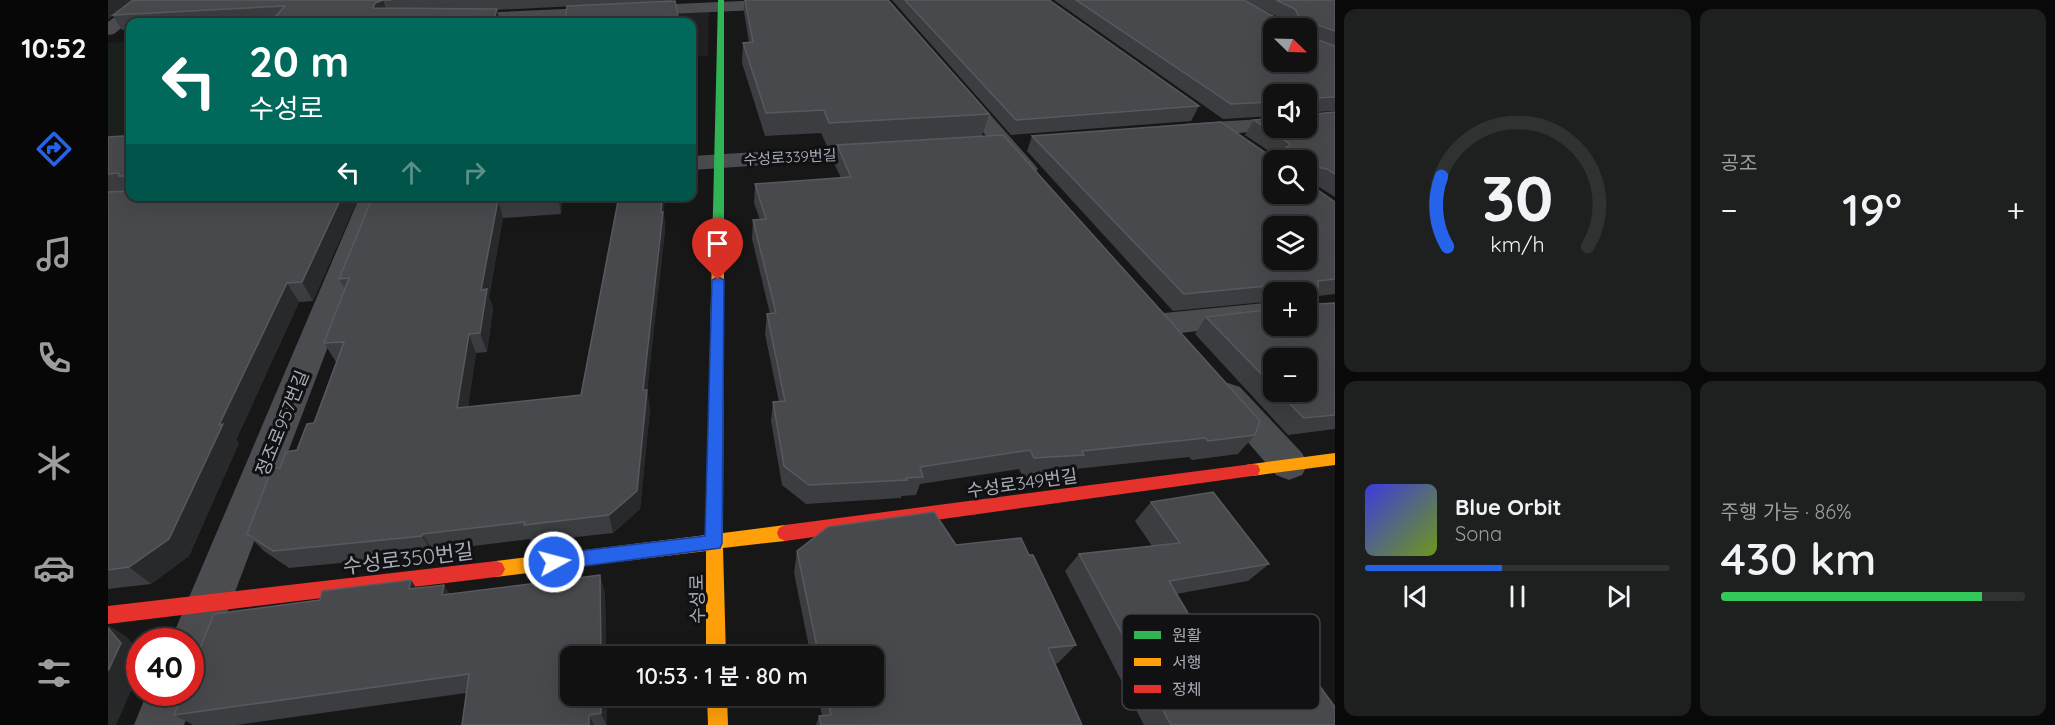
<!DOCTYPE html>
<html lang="ko">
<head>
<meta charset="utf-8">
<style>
	:root { --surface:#111; --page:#1e1f1f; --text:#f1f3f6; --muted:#9c9d9f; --line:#303131; --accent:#2563eb }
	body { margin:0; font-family:Quicksand,"Noto Sans KR",sans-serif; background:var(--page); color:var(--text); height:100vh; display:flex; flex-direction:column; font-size:22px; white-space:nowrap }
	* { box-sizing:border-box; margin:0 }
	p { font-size:20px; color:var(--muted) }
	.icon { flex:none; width:33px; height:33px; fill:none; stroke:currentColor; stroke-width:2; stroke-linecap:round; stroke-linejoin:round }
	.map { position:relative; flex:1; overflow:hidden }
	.side { display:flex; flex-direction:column; gap:9px; padding:9px; background:#090909; width:720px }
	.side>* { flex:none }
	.hud { position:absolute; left:18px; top:18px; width:570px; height:183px; border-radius:12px; box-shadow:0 6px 24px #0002,0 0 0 2px var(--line); background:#00695c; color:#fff; overflow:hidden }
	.needle { width:39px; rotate:113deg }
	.tools { position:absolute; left:1155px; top:18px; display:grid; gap:12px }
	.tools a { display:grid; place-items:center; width:54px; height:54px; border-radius:12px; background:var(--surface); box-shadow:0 6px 24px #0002,0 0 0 2px var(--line); font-size:30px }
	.speed { position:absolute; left:18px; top:628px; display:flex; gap:12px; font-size:30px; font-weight:700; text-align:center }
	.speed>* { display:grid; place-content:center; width:78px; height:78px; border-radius:50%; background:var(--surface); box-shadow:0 6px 24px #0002,0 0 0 2px var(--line); line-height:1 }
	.speed .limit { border:9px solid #d22; background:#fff; color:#111 }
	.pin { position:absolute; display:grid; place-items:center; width:51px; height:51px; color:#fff; margin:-62px -26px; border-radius:50% 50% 50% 0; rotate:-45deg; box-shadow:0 0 6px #0007 }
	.pin .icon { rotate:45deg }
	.me { position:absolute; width:66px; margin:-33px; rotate:83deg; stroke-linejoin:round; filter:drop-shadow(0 0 4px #0008) }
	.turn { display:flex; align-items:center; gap:21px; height:126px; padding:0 24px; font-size:27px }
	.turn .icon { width:78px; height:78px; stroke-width:2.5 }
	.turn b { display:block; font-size:42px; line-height:51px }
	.lanes { display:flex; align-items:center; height:57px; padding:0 24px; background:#0003; justify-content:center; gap:30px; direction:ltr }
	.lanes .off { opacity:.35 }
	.big { font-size:45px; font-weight:600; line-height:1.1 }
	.side .card { flex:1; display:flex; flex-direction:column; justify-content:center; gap:9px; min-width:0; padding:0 21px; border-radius:12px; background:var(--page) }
	.side .dial { align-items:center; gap:0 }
	.dial svg { height:156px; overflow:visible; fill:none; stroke:var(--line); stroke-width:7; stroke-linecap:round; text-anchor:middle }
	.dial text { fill:var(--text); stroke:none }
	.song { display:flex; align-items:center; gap:18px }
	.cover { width:72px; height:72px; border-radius:9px; background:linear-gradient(135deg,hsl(240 70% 55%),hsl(80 70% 35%)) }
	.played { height:6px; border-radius:3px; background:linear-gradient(90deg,var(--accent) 45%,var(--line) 45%) }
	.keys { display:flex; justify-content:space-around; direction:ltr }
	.heat { display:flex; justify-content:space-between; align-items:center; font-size:33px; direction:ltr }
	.charge { height:9px; border-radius:4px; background:linear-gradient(90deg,#34c759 86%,var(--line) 0) }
	.side .tiles { flex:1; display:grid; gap:9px; grid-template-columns:repeat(2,1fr) }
	.trip { position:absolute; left:452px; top:646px; width:324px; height:60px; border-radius:12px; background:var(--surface); box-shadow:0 6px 24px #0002,0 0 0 2px var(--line); font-weight:600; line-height:60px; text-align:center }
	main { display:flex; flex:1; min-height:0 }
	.tabs { display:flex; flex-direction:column; width:108px; justify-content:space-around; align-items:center; background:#070707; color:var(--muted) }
	.tabs .icon { width:42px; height:42px }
	.tabs .active { color:var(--accent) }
	.tabs b { font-size:27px; color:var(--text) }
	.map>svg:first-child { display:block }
	.built { fill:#212124 }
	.green { fill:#1b211c }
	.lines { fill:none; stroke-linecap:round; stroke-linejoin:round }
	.street { fill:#4b4c50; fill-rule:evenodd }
	.fast { fill:#30b455; fill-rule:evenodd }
	.slow { fill:#ff9f0a; fill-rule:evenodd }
	.jam { fill:#e5322d; fill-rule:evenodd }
	.wall { fill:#3c3d40; fill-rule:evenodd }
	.shaded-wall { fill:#28292a }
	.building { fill:#48494d; stroke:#57595e; stroke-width:1.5; fill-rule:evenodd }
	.route { fill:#2563eb; stroke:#184099; stroke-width:1.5 }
	.labels { text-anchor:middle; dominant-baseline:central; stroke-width:6; stroke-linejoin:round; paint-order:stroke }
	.far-street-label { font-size:15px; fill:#a8adb8; stroke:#111113 }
	.street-label { font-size:18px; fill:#a8adb8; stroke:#111113 }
	.near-street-label { font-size:21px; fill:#a8adb8; stroke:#111113 }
	.key { fill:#111113; stroke:#3e4045; stroke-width:1.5 }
	.key-label { font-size:16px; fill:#a8adb8 }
</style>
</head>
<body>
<main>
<nav class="tabs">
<b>10:52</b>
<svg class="icon active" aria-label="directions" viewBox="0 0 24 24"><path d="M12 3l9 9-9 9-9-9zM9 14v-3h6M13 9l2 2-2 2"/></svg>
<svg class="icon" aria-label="music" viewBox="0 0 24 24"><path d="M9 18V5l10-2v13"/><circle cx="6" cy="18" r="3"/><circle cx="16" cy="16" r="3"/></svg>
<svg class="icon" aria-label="phone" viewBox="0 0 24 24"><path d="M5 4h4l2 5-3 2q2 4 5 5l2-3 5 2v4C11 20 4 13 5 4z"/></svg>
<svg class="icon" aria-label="climate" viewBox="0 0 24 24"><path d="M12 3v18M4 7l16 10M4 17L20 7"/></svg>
<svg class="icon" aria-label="car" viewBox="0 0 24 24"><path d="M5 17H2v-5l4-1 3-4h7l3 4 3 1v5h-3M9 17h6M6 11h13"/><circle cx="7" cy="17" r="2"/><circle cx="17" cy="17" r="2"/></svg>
<svg class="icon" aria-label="filters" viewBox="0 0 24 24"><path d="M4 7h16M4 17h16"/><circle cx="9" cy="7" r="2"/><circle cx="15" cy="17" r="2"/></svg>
</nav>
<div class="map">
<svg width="1227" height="725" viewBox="0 0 1227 725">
	<rect width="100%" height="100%" fill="#171717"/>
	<path class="built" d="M601 11 600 56 584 57V22H414V20Z"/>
	<path class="green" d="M22 41V141L0 143V43Z"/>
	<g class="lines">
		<path class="street" d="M30 0H48L6 34 0 35V22Z
			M657 0H771L763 5 379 22H272L274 18 280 17Z
			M850 84 857 86 926 164 930 169 926 174 918 176 910 174 840 90 843 86Z
			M1166 118V128L1174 129 1076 138 1068 136 1065 131 1068 126 1076 124Z
			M773 144 781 146 785 151 781 156 584 170V156Z
			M252 196H277L105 650 98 666 82 673V642H62Z
			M1166 302V322L1056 335 1045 331 1040 324 1045 317 1056 313Z
			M1120 383 1132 387 1194 453 1200 464 1194 475 1181 480 1168 475 1108 405 1103 396 1108 387Z
			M82 679 88 693 76 725H26L39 693H82Z"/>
		<path class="fast" d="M610 0H616V251L610 254 604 251Z"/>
		<path class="slow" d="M610 248 616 251 615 533 677 525 683 528 685 533 683 538 677 541 615 548 618 657H598V551L388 577 382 575 379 569 382 563 388 561 598 535 604 251Z
			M1227 453V465L1144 476 1138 475 1136 470 1138 465 1144 464Z
			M599 696H619L620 725H600Z"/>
		<path class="jam" d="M1144 464 1150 465 1152 470 1150 475 1144 476 677 541 671 538 669 533 671 528 677 525Z
			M388 561 394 563 397 569 394 575 388 577 0 624V606Z"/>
	</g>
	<path class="wall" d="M0 0H564V1L389 10 392 22H22V30H14L5 16 0 19Z
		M636 0H780L881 114 874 136 719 146 713 133 657 136 634 63 635 43 641 42 636 12Z
		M784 0H941L1091 106 1083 121 903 135Z
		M946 0H1227V111L1206 112V114L1227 112V197L1208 185 1202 184H1201L1227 202V294L1210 296V304L1227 303V429L1180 435 1087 334 1098 317 1166 326 1198 292H1166V301L1065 311 919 151 924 136 1198 194V160H1169L1171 158 1137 135 1146 120 1198 128V94H1166V116L1115 119ZM1138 1 1174 19 1172 20ZM1166 358 1198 392H1166Z
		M0 137 22 139V196H251L205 301 191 302 128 440 131 443 81 556 43 584 0 589Z
		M729 145 1147 435 1130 454 1084 460 1081 457 967 469 964 474 915 477 911 469 812 484 808 495 793 496V498L698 504 674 485 663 421 665 402H671L657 334 659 314H662L644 239 645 220H652L646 203 647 184 733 178 726 163Z
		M265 196H492L454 197 453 214 395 218 381 297 385 308 379 352 368 353 360 407 473 395 556 214 557 230 539 391 542 409 532 509 505 533 423 542 422 539 325 551V554L181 568 156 551 139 534 172 468 189 450 206 423 228 362 216 343 237 289 231 279Z
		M1043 502 1161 564 1140 581 1068 594 1117 676 1227 725H1036L957 571 971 554 1044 546 1027 521Z
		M848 545 921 555 968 645 950 663 947 664 974 725H708L711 716H714L710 696H765V657H703L686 573 689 551Z
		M492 575 497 594 499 725H354L358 693 128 725H85L66 715 212 600 303 580 308 588 342 594Z"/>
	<path class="shaded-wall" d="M0 0H27L0 19Z
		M275 0 280 15 265 8 267 3Z
		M389 9 392 22H385Z
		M234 196H251L205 301 194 282Z
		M450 196H454L453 214Z
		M554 196H557L556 214 557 230 539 391 542 409 532 509 505 533 501 515 535 390Z
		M390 200 395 218 381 297 385 308 379 352 372 333 373 290Z
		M179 283 191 302 128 440 131 443 81 556 43 584 21 567Z
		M361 334 368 353 357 427 349 408Z
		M314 534 325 551V554L314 536Z
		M492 575 497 594 498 657H493Z
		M303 580 316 600 301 589Z
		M336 585 348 604 334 595Z
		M0 625 19 637 32 652V671L8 725H0Z
		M493 696H499V725H498L493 713Z
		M481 715 486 725H481Z"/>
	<path class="building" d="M25 0H283H275L267 3 265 8 389 9 385 22H162L177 6 5 15Z
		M637 0H780L881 114 721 123 716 110 658 113 635 43 645 42Z
		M797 0H941L1091 106 908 120Z
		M968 0H1136L1172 20 1176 17H1191L1187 9 1168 0H1227V31L1204 23 1205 38 1227 46V97L1206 98V114L1227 112V174L1219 169 1209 167 1207 169V176H1198V160H1178V147L1182 146 1181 143 1146 120 1166 118V128H1198V94H1166V102L1123 104ZM1166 28H1198V62H1166Z
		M567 1 571 22H457L459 6Z
		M1113 122 1168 160H1166V194H1198V182L1227 202V279L1210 281V304L1227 303V415L1196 418 1170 392H1198V358H1166V387L1098 317 1166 309V326H1198V292H1181L1180 284 1076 294 924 136ZM1166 226H1198V260H1166Z
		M895 135 1152 421 1147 435 1100 441 1097 438 974 451 976 455 926 458 922 450 812 467 815 477 798 478 799 480 701 485 676 466 665 402 677 401 659 314 668 313 645 220 658 219 647 184 743 177 729 145Z
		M15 136 22 139V176H11V173L0 174V137Z
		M22 191V196H234L194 282 179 283 111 425 115 424 61 539 21 567 0 570V192Z
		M265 196H435L390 200 373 290 379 289 372 333 361 334 349 408 473 395 511 196H554L553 212H555L535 390H539L529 491 501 515 416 525 417 522 314 534V536L165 551 139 534 164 468H172L178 452 189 450 199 424 206 423 236 342 216 343 241 278 231 279Z
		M1105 492 1161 564 1061 581 1117 676 1195 663 1227 707V725H1063L971 554 1072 543 1043 502Z
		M826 512 848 545 913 538 921 555H925L968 645 940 648 974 725H713L711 716 723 715 719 696H765V657H711L689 551 720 527Z
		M492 575 493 657H462V696H493V713L481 715V725H354L361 674 66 715 75 693H82V673L106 614 212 600 214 591 303 580 301 589 336 585 334 595Z
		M0 628 13 643 0 671Z"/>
	<path class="route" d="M610 277 616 280 614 543 612 548 446 570 439 568 437 562 439 556 446 554 597 536 604 280Z"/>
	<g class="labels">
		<g class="far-street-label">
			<text transform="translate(682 157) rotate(-3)">수성로339번길</text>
		</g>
		<g class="street-label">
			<text transform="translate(174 423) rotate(-68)">정조로957번길</text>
			<text transform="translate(914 483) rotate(-8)">수성로349번길</text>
			<text transform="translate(589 599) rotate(-91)">수성로</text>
		</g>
		<g class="near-street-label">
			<text transform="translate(300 558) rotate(-7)">수성로350번길</text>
		</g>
	</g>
	<rect x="1014" y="614" width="198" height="96" rx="9" class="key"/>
	<rect x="1026" y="631" width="27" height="8" fill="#30b455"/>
	<rect x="1026" y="658" width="27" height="8" fill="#ff9f0a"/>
	<rect x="1026" y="685" width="27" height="8" fill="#e5322d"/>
	<g class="key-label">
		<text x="1064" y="641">원활</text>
		<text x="1064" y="668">서행</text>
		<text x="1064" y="695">정체</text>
	</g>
</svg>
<div class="tools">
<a><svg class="needle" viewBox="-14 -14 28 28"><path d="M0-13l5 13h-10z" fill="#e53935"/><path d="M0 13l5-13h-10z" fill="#9c9d9f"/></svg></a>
<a><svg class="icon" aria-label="sound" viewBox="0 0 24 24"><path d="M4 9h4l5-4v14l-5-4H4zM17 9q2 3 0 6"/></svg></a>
<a><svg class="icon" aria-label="search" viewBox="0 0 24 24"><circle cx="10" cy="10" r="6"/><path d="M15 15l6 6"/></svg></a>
<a><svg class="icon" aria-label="layers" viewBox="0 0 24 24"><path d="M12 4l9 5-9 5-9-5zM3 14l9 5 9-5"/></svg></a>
<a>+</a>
<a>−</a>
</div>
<div class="speed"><div class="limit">40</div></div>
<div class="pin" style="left:610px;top:280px;background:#d93025"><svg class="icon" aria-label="arrive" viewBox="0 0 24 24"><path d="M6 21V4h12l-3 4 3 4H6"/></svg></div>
<svg class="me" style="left:446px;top:562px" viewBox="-20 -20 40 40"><circle r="17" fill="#2563eb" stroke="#fff" stroke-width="3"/><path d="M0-11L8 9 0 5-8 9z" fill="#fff"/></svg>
<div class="trip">10:53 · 1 분 · 80 m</div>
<div class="hud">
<div class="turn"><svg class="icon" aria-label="left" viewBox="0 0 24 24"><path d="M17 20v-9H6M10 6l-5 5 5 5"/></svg><div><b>20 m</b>수성로</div></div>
<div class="lanes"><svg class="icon" aria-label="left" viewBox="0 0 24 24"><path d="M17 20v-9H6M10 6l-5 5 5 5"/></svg><svg class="icon off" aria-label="ahead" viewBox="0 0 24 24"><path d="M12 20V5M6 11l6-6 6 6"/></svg><svg class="icon off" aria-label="right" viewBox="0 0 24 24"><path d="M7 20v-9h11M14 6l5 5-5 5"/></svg></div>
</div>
</div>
<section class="side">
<div class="tiles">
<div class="card dial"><svg viewBox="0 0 100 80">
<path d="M14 69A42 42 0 1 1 86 69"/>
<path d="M14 69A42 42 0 0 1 11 33" stroke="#2563eb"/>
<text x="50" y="56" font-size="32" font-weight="700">30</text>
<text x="50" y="72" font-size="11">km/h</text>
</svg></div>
<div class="card"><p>공조</p>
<div class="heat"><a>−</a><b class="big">19°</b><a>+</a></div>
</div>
<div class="card">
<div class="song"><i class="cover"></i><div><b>Blue Orbit</b><p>Sona</p></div></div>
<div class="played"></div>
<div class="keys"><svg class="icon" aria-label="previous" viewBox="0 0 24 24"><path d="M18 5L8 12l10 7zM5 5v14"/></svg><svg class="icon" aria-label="pause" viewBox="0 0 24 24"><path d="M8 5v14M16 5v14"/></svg><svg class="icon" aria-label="next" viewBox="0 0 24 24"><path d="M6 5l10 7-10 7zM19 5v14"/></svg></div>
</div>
<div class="card"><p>주행 가능 · 86%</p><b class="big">430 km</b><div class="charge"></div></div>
</div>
</section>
</main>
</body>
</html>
